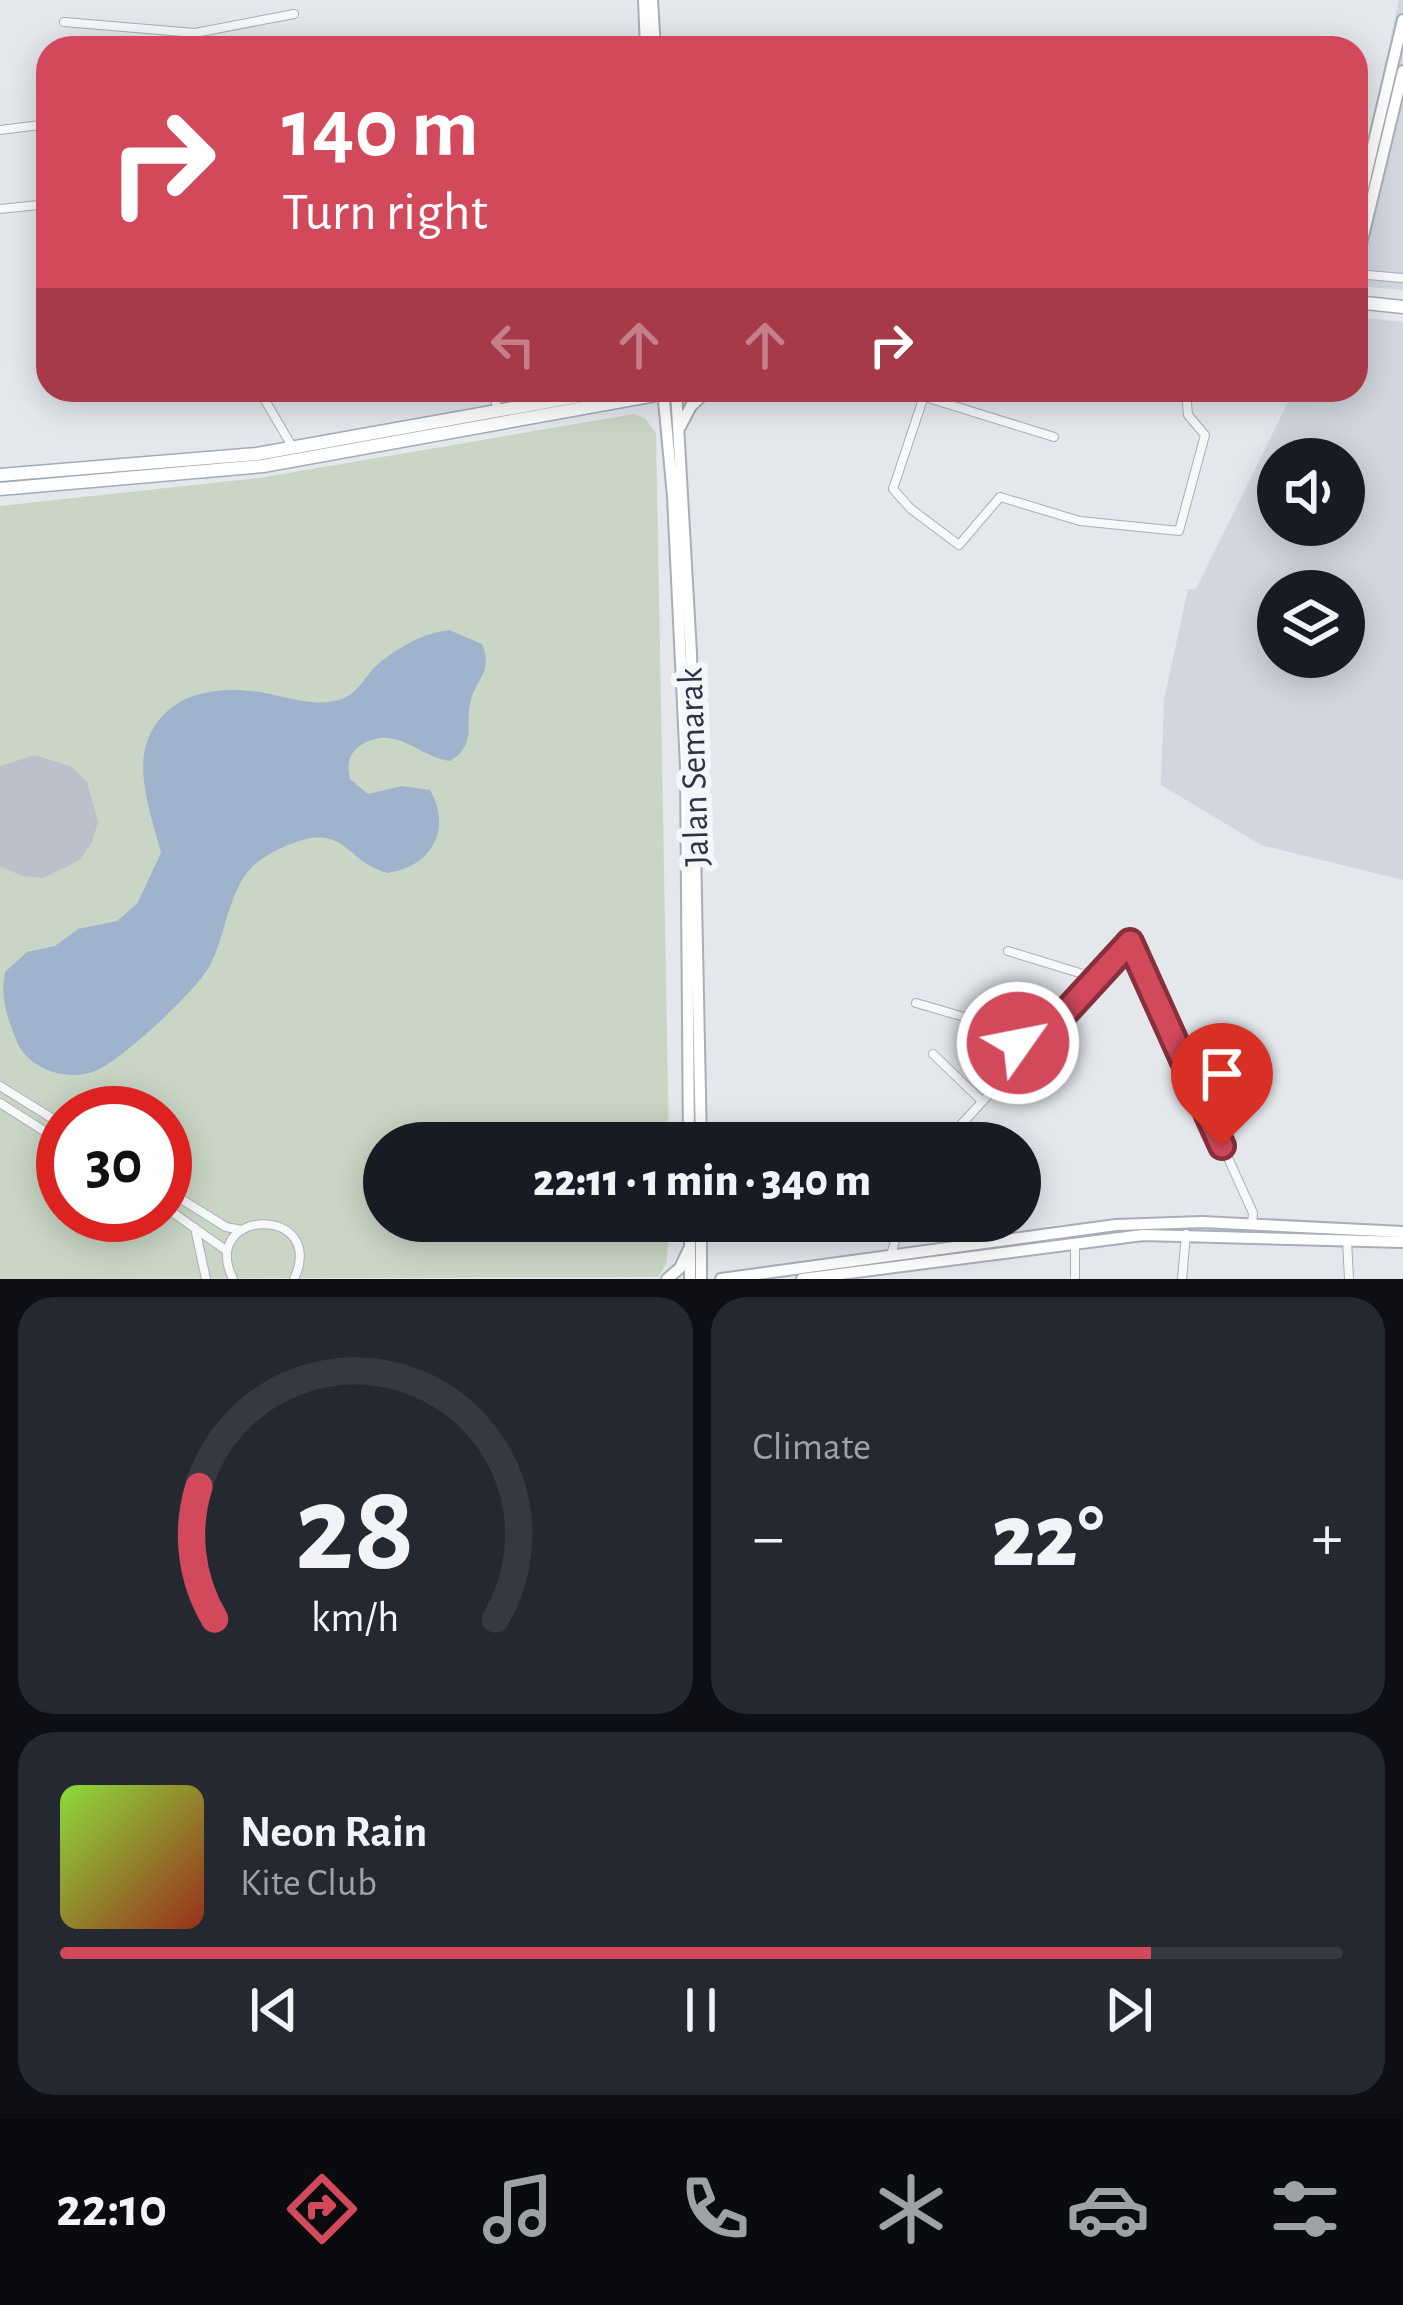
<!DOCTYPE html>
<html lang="en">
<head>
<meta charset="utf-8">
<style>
	:root { --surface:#171b24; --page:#242831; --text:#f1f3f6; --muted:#9ea1a6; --line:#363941; --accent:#d1495b }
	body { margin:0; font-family:"Alegreya Sans",sans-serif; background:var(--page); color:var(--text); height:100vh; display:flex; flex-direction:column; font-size:45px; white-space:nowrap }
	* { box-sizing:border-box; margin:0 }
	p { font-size:39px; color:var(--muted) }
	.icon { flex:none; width:66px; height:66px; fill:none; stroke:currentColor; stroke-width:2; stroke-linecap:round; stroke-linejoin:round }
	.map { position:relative; height:1279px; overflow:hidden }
	.details { display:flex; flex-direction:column; gap:18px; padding:18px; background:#0d0f14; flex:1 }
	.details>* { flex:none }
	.banner { position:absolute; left:36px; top:36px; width:1332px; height:366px; border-radius:36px; box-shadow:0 6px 30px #0003; background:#d1495b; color:#fff; overflow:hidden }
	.fabs { position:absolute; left:1257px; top:438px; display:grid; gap:24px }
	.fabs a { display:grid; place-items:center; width:108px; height:108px; border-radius:50%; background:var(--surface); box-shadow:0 6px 30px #0003; font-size:60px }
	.speed { position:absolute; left:36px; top:1086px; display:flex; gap:24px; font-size:60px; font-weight:700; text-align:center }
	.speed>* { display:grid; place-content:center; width:156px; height:156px; border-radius:50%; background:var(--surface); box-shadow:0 6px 30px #0003; line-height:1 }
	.speed .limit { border:18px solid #d22; background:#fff; color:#111 }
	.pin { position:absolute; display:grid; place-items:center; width:102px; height:102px; color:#fff; margin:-123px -51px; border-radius:50% 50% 50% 0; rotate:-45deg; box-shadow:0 0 12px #0007 }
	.pin .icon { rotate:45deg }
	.me { position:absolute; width:132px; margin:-66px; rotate:57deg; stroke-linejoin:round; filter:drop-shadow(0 0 9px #0008) }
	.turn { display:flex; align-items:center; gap:42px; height:252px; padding:0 48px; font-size:54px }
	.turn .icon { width:156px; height:156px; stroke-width:2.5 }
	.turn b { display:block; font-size:84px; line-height:102px }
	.lanes { display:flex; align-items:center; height:114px; padding:0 48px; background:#0003; justify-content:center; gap:60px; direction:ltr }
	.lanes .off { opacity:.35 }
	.big { font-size:90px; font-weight:800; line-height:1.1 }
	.details .widget { flex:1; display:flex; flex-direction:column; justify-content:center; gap:18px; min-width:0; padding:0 42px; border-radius:36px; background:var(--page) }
	.details .dial { align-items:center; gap:0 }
	.dial svg { height:312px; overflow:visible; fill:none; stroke:var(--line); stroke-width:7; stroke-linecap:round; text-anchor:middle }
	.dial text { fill:var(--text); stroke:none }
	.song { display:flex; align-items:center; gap:36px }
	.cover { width:144px; height:144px; border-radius:18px; background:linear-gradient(135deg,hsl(90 70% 55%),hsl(10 70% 35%)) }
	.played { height:12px; border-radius:6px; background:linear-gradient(90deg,var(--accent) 85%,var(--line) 85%) }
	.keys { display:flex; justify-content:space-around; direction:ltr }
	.heat { display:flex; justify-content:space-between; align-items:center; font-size:66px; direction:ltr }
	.details .tiles { flex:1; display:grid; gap:18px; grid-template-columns:1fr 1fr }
	.widget:last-child { grid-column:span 2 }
	.trip { position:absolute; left:363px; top:1122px; width:678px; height:120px; border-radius:60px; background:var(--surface); box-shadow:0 6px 30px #0003; font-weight:800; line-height:120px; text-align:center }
	.tabs { display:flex; height:192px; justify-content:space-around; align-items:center; background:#090b0e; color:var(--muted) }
	.tabs .icon { width:84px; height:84px }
	.tabs .on { color:var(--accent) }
	.tabs b { font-size:54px; color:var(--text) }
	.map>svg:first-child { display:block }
	.built { fill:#d2d6de; fill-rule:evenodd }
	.green { fill:#c9d6c5; fill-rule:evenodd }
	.water { fill:#9fb4cc }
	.building { fill:#bbc0ca }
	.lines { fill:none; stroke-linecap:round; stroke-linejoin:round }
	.street-casing { stroke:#a9aeb7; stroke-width:10 }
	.secondary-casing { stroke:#a9aeb7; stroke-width:14 }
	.primary-casing { stroke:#a3abb8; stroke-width:15 }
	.street { stroke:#f7f8fa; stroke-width:8 }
	.secondary { stroke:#fff; stroke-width:10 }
	.primary { stroke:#fff; stroke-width:12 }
	.route-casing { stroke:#882f3b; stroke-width:30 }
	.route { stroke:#d1495b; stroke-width:21 }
	.labels { text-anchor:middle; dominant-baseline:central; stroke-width:12; stroke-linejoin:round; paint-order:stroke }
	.street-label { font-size:36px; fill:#2b3445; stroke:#f4f6f9 }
</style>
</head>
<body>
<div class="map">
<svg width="1403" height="1279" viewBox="0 0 1403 1279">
	<rect width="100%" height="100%" fill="#e4e7ec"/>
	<path class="built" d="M1399 0H1403V290L1356 286V195Z
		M1356 317 1403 322V880L1261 845 1161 785 1164 700 1188 589H1196L1294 390H1356ZM1278 459H1344V525H1278ZM1278 591H1344V657H1278Z"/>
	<path class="green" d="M634 414 645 418 656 433 669 1143H384V1221H671L666 1264 658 1277 0 1279V506L259 478ZM63 1113H165V1215H63Z"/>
	<path class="water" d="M449 630 482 644C493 670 478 677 471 699 464 724 478 744 450 761 418 757 396 723 361 745 348 754 347 765 350 779L368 794 402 786 430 790C452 828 433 866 388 873 345 862 346 822 291 844 279 848 261 858 252 867 227 893 226 937 209 967 196 991 120 1062 95 1071 66 1082 29 1069 17 1042 7 1016 0 1000 5 972L27 952 55 946 78 929 117 921 137 904 161 853C148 802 124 747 171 708 192 691 225 688 251 691 281 694 312 709 342 699 358 693 364 678 375 667 394 649 423 633 449 630Z"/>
	<path class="building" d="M35 755 72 767 87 782 98 822 92 842 80 860 43 878 22 876 0 866V766Z"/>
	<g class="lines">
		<g class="street-casing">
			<path id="street" d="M64 22 195 33
				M198 48 195 33 294 14
				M0 130 48 124
				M0 209 48 204
				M1356 274 1403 278
				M259 390 293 448
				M493 390 498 412
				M926 390 893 489 911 509 959 545 1000 497 1080 521 1179 531 1205 435 1188 415 1186 390
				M925 397 1054 437
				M1008 951 1083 974 1104 969
				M916 1003 978 1021 1007 1041H1037
				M933 1054 982 1101
				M0 1086 63 1125
				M0 1103 63 1143
				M944 1143 1130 942 1253 1213 1252 1225
				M165 1189 226 1227 242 1230
				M165 1207 227 1251
				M195 1228 206 1279
				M1347 1240 1349 1279
				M1075 1245V1279
				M891 1255 901 1221
				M233 1279C198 1207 328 1205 294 1279
				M1182 1279 1186 1234"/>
		</g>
		<g class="secondary-casing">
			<path id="secondary" d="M644 0 646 48
				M652 0 655 48
				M1356 217 1403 20
				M1356 265 1403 71
				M663 390 673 496 686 767 689 1143
				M676 390 691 653 701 1143
				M680 427 691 406 708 390
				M690 1221V1279
				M701 1221V1279
				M667 1279 680 1268 689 1249
				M721 1279 1116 1225 1202 1222 1403 1232
				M802 1279 1143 1235 1403 1242"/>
		</g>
		<g class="primary-casing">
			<path id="primary" d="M1356 302 1403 307
				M0 475 257 454 613 390
				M0 489 263 466 683 390"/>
		</g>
		<use href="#street" class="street"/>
		<use href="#secondary" class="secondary"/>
		<use href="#primary" class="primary"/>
	</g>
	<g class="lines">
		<g class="route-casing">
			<path id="route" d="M1018 1043 1039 1041 1130 942 1222 1146"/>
		</g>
		<use href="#route" class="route"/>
	</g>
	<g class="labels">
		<g class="street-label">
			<text transform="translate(694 767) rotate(-92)">Jalan Semarak</text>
		</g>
	</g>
</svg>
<div class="fabs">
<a><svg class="icon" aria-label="sound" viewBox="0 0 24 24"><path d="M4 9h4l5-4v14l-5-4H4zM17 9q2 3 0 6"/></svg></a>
<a><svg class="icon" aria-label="layers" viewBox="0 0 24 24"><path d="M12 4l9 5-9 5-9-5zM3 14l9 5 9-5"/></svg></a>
</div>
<div class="speed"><div class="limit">30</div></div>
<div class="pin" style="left:1222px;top:1146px;background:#d93025"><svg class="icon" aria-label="arrive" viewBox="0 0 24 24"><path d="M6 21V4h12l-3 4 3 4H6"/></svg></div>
<svg class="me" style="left:1018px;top:1043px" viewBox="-20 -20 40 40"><circle r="17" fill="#d1495b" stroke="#fff" stroke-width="3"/><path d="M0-11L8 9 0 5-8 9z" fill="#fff"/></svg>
<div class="trip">22:11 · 1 min · 340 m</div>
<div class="banner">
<div class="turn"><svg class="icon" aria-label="right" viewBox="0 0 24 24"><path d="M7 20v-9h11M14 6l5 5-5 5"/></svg><div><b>140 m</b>Turn right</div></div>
<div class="lanes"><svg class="icon off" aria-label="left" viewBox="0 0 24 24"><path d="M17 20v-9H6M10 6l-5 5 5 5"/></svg><svg class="icon off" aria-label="ahead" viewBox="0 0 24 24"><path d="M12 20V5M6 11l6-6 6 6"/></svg><svg class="icon off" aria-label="ahead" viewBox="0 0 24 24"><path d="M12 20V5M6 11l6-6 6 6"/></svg><svg class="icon" aria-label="right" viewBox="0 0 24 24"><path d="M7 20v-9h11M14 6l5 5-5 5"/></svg></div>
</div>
</div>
<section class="details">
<div class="tiles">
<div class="widget dial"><svg viewBox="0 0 100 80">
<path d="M14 69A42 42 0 1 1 86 69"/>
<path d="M14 69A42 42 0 0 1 10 35" stroke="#d1495b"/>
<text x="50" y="56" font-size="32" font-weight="700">28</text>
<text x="50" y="72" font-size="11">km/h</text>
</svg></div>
<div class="widget"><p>Climate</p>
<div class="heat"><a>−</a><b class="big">22°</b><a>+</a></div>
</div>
<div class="widget">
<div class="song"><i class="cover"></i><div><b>Neon Rain</b><p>Kite Club</p></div></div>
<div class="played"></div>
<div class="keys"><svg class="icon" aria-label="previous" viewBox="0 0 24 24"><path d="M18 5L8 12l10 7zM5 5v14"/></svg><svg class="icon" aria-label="pause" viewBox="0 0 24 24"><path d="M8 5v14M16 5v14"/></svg><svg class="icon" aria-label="next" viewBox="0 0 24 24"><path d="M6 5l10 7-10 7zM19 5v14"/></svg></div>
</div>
</div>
</section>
<nav class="tabs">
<b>22:10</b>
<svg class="icon on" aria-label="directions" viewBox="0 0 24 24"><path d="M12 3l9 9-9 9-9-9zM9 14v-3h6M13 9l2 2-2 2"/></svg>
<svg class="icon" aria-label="music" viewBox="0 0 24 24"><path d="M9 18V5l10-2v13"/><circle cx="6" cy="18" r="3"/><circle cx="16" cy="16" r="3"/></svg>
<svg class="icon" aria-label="phone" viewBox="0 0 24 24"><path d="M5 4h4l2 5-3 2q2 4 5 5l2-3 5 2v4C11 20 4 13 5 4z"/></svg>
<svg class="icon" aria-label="climate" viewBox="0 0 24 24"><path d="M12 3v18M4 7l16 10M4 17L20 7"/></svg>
<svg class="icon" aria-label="car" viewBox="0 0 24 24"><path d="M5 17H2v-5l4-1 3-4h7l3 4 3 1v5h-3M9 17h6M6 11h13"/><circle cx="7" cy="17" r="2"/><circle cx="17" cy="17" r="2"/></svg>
<svg class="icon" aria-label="filters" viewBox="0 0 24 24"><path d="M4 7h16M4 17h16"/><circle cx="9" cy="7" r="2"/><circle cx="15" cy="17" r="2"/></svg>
</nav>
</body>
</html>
